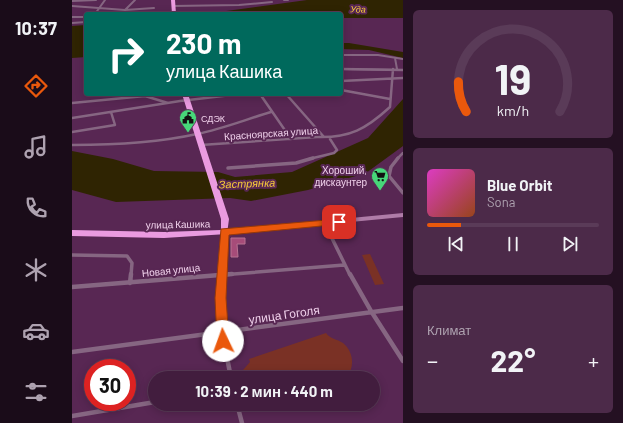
<!DOCTYPE html>
<html lang="ru">
<head>
<meta charset="utf-8">
<style>
	:root { --surface:#421d3e; --page:#4c2a49; --text:#f1f3f6; --muted:#aea2b0; --line:#5a3b58; --accent:#ea580c }
	body { margin:0; font-family:Barlow,sans-serif; background:var(--page); color:var(--text); height:100vh; display:flex; flex-direction:column; font-size:15px; white-space:nowrap }
	* { box-sizing:border-box; margin:0 }
	p { font-size:13px; color:var(--muted) }
	.icon { flex:none; width:22px; height:22px; fill:none; stroke:currentColor; stroke-width:2; stroke-linecap:round; stroke-linejoin:round }
	.map { position:relative; flex:1; overflow:hidden }
	.side { display:flex; flex-direction:column; gap:10px; padding:10px; background:#241022; width:220px }
	.side>* { flex:none }
	.guide { position:absolute; left:12px; top:12px; width:259px; height:84px; border-radius:4px; box-shadow:0 2px 10px #0003,0 0 0 1px var(--line); background:#00695c; color:#fff; overflow:hidden }
	.speed { position:absolute; left:12px; top:359px; display:flex; gap:8px; font-size:20px; font-weight:700; text-align:center }
	.speed>* { display:grid; place-content:center; width:52px; height:52px; border-radius:50%; background:var(--surface); box-shadow:0 2px 10px #0003,0 0 0 1px var(--line); line-height:1 }
	.speed .limit { border:6px solid #d22; background:#fff; color:#111 }
	.pin { position:absolute; display:grid; place-items:center; width:34px; height:34px; color:#fff; margin:-17px; border-radius:8px; box-shadow:0 2px 6px #0006 }
	.me { position:absolute; width:44px; margin:-22px; rotate:357deg; stroke-linejoin:round; filter:drop-shadow(0 0 3px #0008) }
	.turn { display:flex; align-items:center; gap:14px; height:84px; padding:0 16px; font-size:18px }
	.turn .icon { width:52px; height:52px; stroke-width:2.5 }
	.turn b { display:block; font-size:28px; line-height:34px }
	.big { font-size:30px; font-weight:700; line-height:1.1 }
	.side .tile { flex:1; display:flex; flex-direction:column; justify-content:center; gap:6px; min-width:0; padding:0 14px; border-radius:6px; background:var(--page) }
	.side .dial { align-items:center; gap:0 }
	.dial svg { height:104px; overflow:visible; fill:none; stroke:var(--line); stroke-width:7; stroke-linecap:round; text-anchor:middle }
	.dial text { fill:var(--text); stroke:none }
	.song { display:flex; align-items:center; gap:12px }
	.cover { width:48px; height:48px; border-radius:6px; background:linear-gradient(135deg,hsl(310 70% 55%),hsl(20 70% 35%)) }
	.played { height:4px; border-radius:2px; background:linear-gradient(90deg,var(--accent) 20%,var(--line) 20%) }
	.keys { display:flex; justify-content:space-around; direction:ltr }
	.heat { display:flex; justify-content:space-between; align-items:center; font-size:22px; direction:ltr }
	.trip { position:absolute; left:76px; top:371px; width:232px; height:40px; border-radius:20px; background:var(--surface); box-shadow:0 2px 10px #0003,0 0 0 1px var(--line); font-weight:700; line-height:40px; text-align:center }
	main { display:flex; flex:1; min-height:0 }
	.tab-bar { display:flex; flex-direction:column; width:72px; justify-content:space-around; align-items:center; background:#1a0c19; color:var(--muted) }
	.tab-bar .icon { width:28px; height:28px }
	.tab-bar .current { color:var(--accent) }
	.tab-bar b { font-size:18px; color:var(--text) }
	.map>svg:first-child { display:block }
	.green { fill:#7a3125 }
	.water { fill:#2f2402 }
	.building { fill:#a64c79; stroke:#b77291 }
	.lines { fill:none; stroke-linecap:round; stroke-linejoin:round }
	.street-far3 { stroke:#866682; stroke-width:2 }
	.street-far2 { stroke:#866682; stroke-width:2.5 }
	.street-far1 { stroke:#866682; stroke-width:3.5 }
	.street { stroke:#866682; stroke-width:4.5 }
	.secondary { fill:#af7ca8; fill-rule:evenodd }
	.highway { fill:#ea9be0; fill-rule:evenodd }
	.route { fill:#ea580c; stroke:#983908 }
	.labels { text-anchor:middle; dominant-baseline:central; stroke-width:4; stroke-linejoin:round; paint-order:stroke }
	.far-water-label { font-size:9px; font-style:italic; fill:#f6ca39; stroke:#582753 }
	.far-poi-label { font-size:9px; fill:#f0d1eb; stroke:#582753; text-anchor:start }
	.street-label { font-size:10px; fill:#f0d1eb; stroke:#582753 }
	.poi-label { font-size:10px; fill:#f0d1eb; stroke:#582753; text-anchor:end }
	.water-label { font-size:11px; font-style:italic; fill:#f6ca39; stroke:#582753 }
	.near-street-label { font-size:12px; fill:#f0d1eb; stroke:#582753 }
</style>
</head>
<body>
<main>
<nav class="tab-bar">
<b>10:37</b>
<svg class="icon current" aria-label="directions" viewBox="0 0 24 24"><path d="M12 3l9 9-9 9-9-9zM9 14v-3h6M13 9l2 2-2 2"/></svg>
<svg class="icon" aria-label="music" viewBox="0 0 24 24"><path d="M9 18V5l10-2v13"/><circle cx="6" cy="18" r="3"/><circle cx="16" cy="16" r="3"/></svg>
<svg class="icon" aria-label="phone" viewBox="0 0 24 24"><path d="M5 4h4l2 5-3 2q2 4 5 5l2-3 5 2v4C11 20 4 13 5 4z"/></svg>
<svg class="icon" aria-label="climate" viewBox="0 0 24 24"><path d="M12 3v18M4 7l16 10M4 17L20 7"/></svg>
<svg class="icon" aria-label="car" viewBox="0 0 24 24"><path d="M5 17H2v-5l4-1 3-4h7l3 4 3 1v5h-3M9 17h6M6 11h13"/><circle cx="7" cy="17" r="2"/><circle cx="17" cy="17" r="2"/></svg>
<svg class="icon" aria-label="filters" viewBox="0 0 24 24"><path d="M4 7h16M4 17h16"/><circle cx="9" cy="7" r="2"/><circle cx="15" cy="17" r="2"/></svg>
</nav>
<div class="map">
<svg width="331" height="423" viewBox="0 0 331 423">
	<rect width="100%" height="100%" fill="#582753"/>
	<path class="green" d="M298 254 312 284 303 285 290 255Z
		M254 333C258 339 265 339 271 343 282 352 283 368 274 378H170L171 370 178 362 177 359Z"/>
	<path class="water" d="M235 0H331V18H269V14H132Z
		M14 25V57L0 58V26Z
		M269 43H277L331 52V58L297 50 269 49Z
		M331 99V146L294 173 236 190 179 201 158 198 44 202 0 190V151L41 159 82 171 146 172 163 177 220 172 296 138Z"/>
	<path class="building" d="M159 238H173V244H165L166 257H159Z"/>
	<g class="lines">
		<path class="street-far3" d="M212 0H216
			M0 1 24 0
			M0 6 53 10 82 8
			M101 6 167 5 200 2
			M23 14 33 0
			M49 14 63 0
			M0 17H14
			M0 23 14 22
			M269 55H306L331 59
			M323 58 325 69
			M269 69 329 70"/>
		<path class="street-far2" d="M269 69 331 70
			M269 81 331 78
			M269 90 318 99
			M188 94 219 139
			M214 94 252 137
			M0 103 73 96 96 103
			M0 118 108 101 168 94
			M0 132 43 125 39 112
			M0 145C42 145 84 143 125 134 150 129 175 119 199 112
			M129 145 245 137C278 138 294 129 318 107L321 69
			M237 159 262 153 265 150 258 139
			M325 159 331 153"/>
		<path class="street-far1" d="M326 158 319 167 317 176 331 193
			M156 168 224 163 241 158
			M253 224 278 275
			M0 255 55 256 60 263 59 275
			M149 275 272 265
			M150 275 152 232"/>
		<path class="street" d="M150 274V332L159 378
			M278 274 299 311 331 361
			M58 283 59 274
			M0 287 160 274
			M0 352 331 308
			M165 404 170 423
			M0 416 83 402"/>
		<path class="secondary" d="M331 213V217L152 234 149 232 152 230Z"/>
		<path class="highway" d="M99 0H103L104 14H100Z
			M110 94H116L157 219 155 234 92 238 0 236V230L92 232 149 230V219Z"/>
	</g>
	<path class="route" d="M267 219 272 222 270 224 157 235 154 298 157 341 155 345 151 346 147 345 145 341 143 298 149 229Z"/>
	<defs>
		<g id="civic-pin" transform="scale(0.9)"><path d="M0 17L-7.5 6A9.5 9.5 0 1 1 7.5 6Z" fill="#47d779" stroke="#582753"/><path d="M-.6-6.5H3V-4.5H.6V-3L4-1V1h2V6H-6V1h2V-1L-.6-3ZM-1.2 2.5V6h2.4V2.5Z" fill="#111"/></g>
		<g id="supermarket-pin" transform="scale(0.9)"><path d="M0 17L-7.5 6A9.5 9.5 0 1 1 7.5 6Z" fill="#47d779" stroke="#582753"/><path d="M-6-5.5h2.5l.6 2H6L4.5 2H-2.5L-4.4-4H-6ZM-1.5 3.2a1.3 1.3 0 1 0 .1 0ZM3 3.2a1.3 1.3 0 1 0 .1 0Z" fill="#111"/></g>
	</defs>
	<g fill-rule="evenodd">
		<use href="#civic-pin" x="116" y="118"/>
		<use href="#supermarket-pin" x="308" y="176"/>
	</g>
	<g class="labels">
		<g class="far-water-label">
			<text transform="translate(286 9) rotate(1)">Уда</text>
		</g>
		<g class="far-poi-label">
			<text x="129" y="118">СДЭК</text>
		</g>
		<g class="street-label">
			<text transform="translate(199 133) rotate(-4)">Красноярская улица</text>
			<text transform="translate(106 224) rotate(-1)">улица Кашика</text>
			<text transform="translate(99 270) rotate(-6)">Новая улица</text>
		</g>
		<g class="poi-label">
			<text x="295" y="170">Хороший,<tspan x="295" dy="12">дискаунтер</tspan></text>
		</g>
		<g class="water-label">
			<text transform="translate(175 183) rotate(-2)">Застрянка</text>
		</g>
		<g class="near-street-label">
			<text transform="translate(212 314) rotate(-8)">улица Гоголя</text>
		</g>
	</g>
</svg>
<div class="speed"><div class="limit">30</div></div>
<div class="pin" style="left:267px;top:222px;background:#d93025"><svg class="icon" aria-label="arrive" viewBox="0 0 24 24"><path d="M6 21V4h12l-3 4 3 4H6"/></svg></div>
<svg class="me" style="left:151px;top:341px" viewBox="-20 -20 40 40"><circle r="19" fill="#fff"/><path d="M0-13L10 11 0 6-10 11z" fill="#ea580c"/></svg>
<div class="trip">10:39 · 2 мин · 440 m</div>
<div class="guide">
<div class="turn"><svg class="icon" aria-label="right" viewBox="0 0 24 24"><path d="M7 20v-9h11M14 6l5 5-5 5"/></svg><div><b>230 m</b>улица Кашика</div></div>
</div>
</div>
<section class="side">
<div class="tile dial"><svg viewBox="0 0 100 80">
<path d="M14 69A42 42 0 1 1 86 69"/>
<path d="M14 69A42 42 0 0 1 8 46" stroke="#ea580c"/>
<text x="50" y="56" font-size="32" font-weight="700">19</text>
<text x="50" y="72" font-size="11">km/h</text>
</svg></div>
<div class="tile">
<div class="song"><i class="cover"></i><div><b>Blue Orbit</b><p>Sona</p></div></div>
<div class="played"></div>
<div class="keys"><svg class="icon" aria-label="previous" viewBox="0 0 24 24"><path d="M18 5L8 12l10 7zM5 5v14"/></svg><svg class="icon" aria-label="pause" viewBox="0 0 24 24"><path d="M8 5v14M16 5v14"/></svg><svg class="icon" aria-label="next" viewBox="0 0 24 24"><path d="M6 5l10 7-10 7zM19 5v14"/></svg></div>
</div>
<div class="tile"><p>Климат</p>
<div class="heat"><a>−</a><b class="big">22°</b><a>+</a></div>
</div>
</section>
</main>
</body>
</html>
